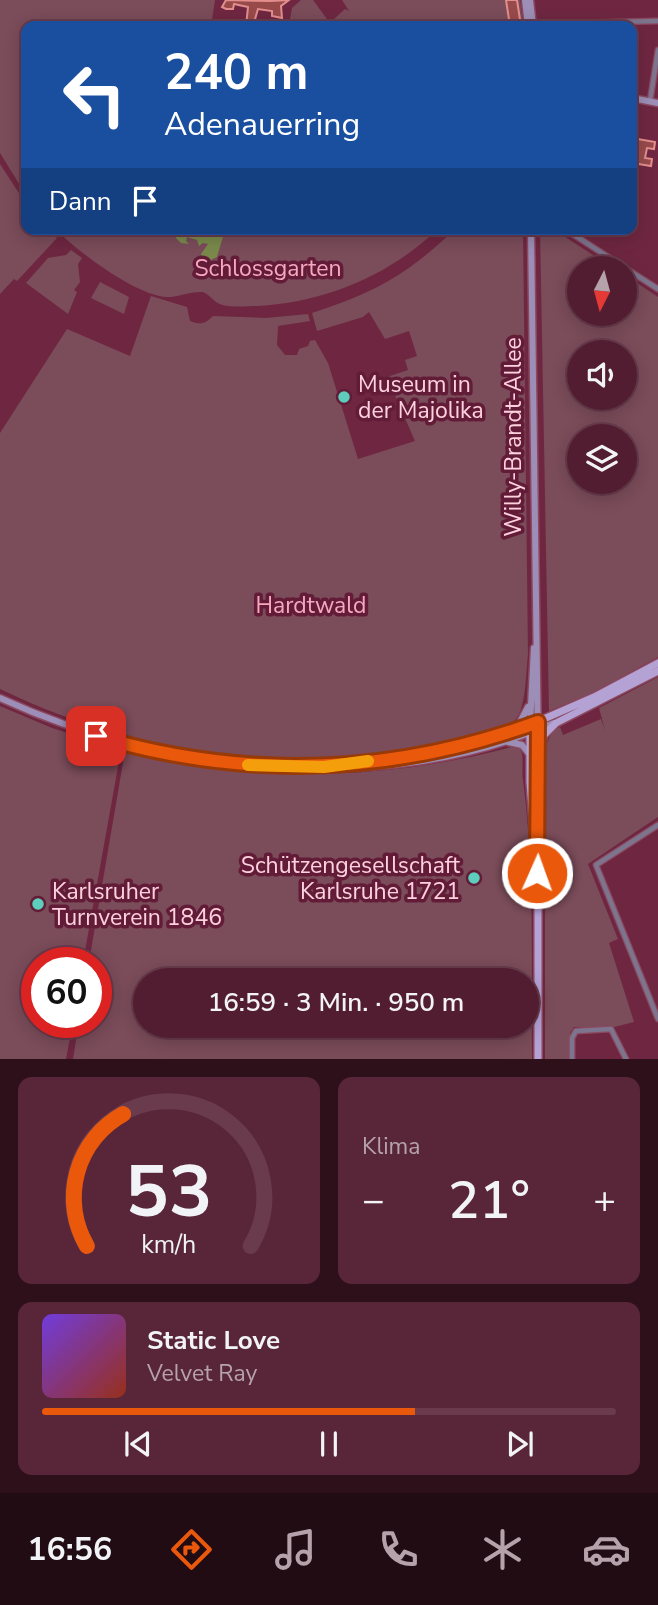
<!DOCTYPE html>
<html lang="de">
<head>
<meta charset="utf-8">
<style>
	:root { --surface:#531d31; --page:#592639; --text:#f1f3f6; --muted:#b5a2ab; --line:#693b4d; --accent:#ea580c }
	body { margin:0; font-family:"Nunito Sans",sans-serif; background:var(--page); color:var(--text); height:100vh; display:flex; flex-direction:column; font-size:26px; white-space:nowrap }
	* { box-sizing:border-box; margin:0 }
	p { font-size:23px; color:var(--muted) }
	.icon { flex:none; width:38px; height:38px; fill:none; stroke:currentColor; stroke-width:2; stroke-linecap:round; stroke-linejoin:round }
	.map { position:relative; height:1059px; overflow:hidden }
	.side { display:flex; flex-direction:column; gap:18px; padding:18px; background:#2e101b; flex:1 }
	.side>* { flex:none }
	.banner { position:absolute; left:21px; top:21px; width:616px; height:214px; border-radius:14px; box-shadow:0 4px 18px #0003,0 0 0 2px var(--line); background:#1a4fa0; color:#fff; overflow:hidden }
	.needle { width:46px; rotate:186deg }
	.buttons { position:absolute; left:567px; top:256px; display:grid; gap:14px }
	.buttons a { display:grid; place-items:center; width:70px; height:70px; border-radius:50%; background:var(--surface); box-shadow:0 4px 18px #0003,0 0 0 2px var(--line); font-size:35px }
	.speed { position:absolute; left:21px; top:947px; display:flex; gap:14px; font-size:35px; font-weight:700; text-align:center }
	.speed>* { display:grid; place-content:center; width:91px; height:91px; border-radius:50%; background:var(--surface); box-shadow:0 4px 18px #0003,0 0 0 2px var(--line); line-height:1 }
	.speed .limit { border:10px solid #d22; background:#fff; color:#111 }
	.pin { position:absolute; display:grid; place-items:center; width:60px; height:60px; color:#fff; margin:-30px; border-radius:14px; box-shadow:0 4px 10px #0006 }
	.me { position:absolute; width:77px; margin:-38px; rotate:2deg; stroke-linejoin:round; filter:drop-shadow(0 0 5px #0008) }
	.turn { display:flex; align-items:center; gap:24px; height:147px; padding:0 28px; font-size:32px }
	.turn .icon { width:91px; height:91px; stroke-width:2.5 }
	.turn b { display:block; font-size:49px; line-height:60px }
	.then { display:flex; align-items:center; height:66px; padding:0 28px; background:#0003; gap:14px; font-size:26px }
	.big { font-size:52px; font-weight:600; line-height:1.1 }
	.side .tile { flex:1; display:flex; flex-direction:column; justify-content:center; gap:10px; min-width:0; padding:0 24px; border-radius:14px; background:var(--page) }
	.side .dial { align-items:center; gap:0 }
	.dial svg { height:182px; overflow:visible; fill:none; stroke:var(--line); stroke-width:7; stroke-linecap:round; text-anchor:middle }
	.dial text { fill:var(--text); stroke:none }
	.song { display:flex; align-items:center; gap:21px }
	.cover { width:84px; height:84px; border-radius:10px; background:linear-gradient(135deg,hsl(260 70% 55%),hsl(10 70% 35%)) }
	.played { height:7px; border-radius:4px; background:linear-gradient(90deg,var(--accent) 65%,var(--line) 65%) }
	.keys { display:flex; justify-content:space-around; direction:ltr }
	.heat { display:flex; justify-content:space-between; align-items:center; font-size:38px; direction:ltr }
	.side .tiles { flex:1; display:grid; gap:18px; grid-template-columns:1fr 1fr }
	.tile:last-child { grid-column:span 2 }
	.trip { position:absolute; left:133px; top:968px; width:406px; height:70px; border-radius:35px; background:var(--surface); box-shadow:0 4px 18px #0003,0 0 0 2px var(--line); font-weight:600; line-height:70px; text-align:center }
	.tabs { display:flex; height:112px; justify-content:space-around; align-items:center; background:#210c14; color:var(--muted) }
	.tabs .icon { width:49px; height:49px }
	.tabs .current { color:var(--accent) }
	.tabs b { font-size:32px; color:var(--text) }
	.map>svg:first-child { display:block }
	.green { fill:#7b4c5a; fill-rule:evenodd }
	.water { fill:#7a8a4b }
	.building { fill:#984a4b; stroke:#e38e8d; stroke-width:2 }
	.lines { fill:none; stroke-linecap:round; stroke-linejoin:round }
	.minor-casing { stroke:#8b4960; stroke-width:7 }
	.secondary-casing { stroke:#8b4960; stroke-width:9 }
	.primary-casing { stroke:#8b4960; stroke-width:10 }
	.minor { stroke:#7d748e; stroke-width:4.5 }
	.secondary { stroke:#9c8eb6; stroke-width:6 }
	.primary { stroke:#b4a2d5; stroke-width:7 }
	.route-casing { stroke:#983908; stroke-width:18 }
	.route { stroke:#ea580c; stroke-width:12 }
	.slow { stroke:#f59e0b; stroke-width:12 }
	.poi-dot { fill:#5ccebb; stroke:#621c37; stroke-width:2.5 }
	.labels { text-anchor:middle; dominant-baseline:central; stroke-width:7; stroke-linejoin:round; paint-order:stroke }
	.park-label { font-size:23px; fill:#f6a8bf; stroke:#621c37 }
	.poi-label { font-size:23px; fill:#fdd1dd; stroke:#621c37; text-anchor:start }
	.street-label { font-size:23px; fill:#fdd1dd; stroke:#621c37 }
</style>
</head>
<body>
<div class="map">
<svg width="658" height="1059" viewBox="0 0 658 1059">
	<rect width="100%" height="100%" fill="#6f2741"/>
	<path class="green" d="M0 0H215L211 26H26V195L0 153Z
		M301 0H313L332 26H289L292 8Z
		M342 0H520L523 23 521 26H335L333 20 345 9 349 11Z
		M0 164 26 204V229H48L57 238 17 281 14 279 0 294Z
		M56 229H438C388 276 326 302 258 306 248 306 229 308 220 304 214 302 210 295 203 292 191 291 179 297 167 297 137 296 76 251 56 229Z
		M455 229H523L528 655C526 671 526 712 514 721 498 735 454 741 433 745 283 773 138 756 0 689V433L67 329 130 356 151 296 187 307 190 321C201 325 205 324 213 316L266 318 308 314 310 321 278 326 277 345 285 355H297L299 349 308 346 310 341 315 340 328 363 358 459 415 441 387 377 408 370 405 360 417 356 409 331 385 339 369 312 363 317 317 331 312 313C374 293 407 275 455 229Z
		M540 229H553L613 268H579V313H625V275L658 297V657L588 695 549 711ZM579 352H625V397H579ZM579 436H625V481H579Z
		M71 250 82 258 78 264 80 282 74 290 77 292 68 314 26 283 48 258 66 255Z
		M100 282 129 297 124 314 91 298Z
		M658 677V817L588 864 618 939 609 943 634 1022 614 1027H574L570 1033V1059H545V747L552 732 560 727 563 735 601 719 605 730 599 708Z
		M0 706 52 728 121 750 83 962 66 959 65 962H37V1022H73L66 1059H0Z
		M512 747 520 749C525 758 521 770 523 780 535 872 531 966 532 1059H73L79 1022H96V962H89L125 751C251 783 386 781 512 747ZM145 980H527V1026H145Z"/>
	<path class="water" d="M176 229 185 233 188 229H229L224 233 217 257 210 260 202 259 201 254 208 244 203 243 199 246 197 240 187 237 186 241 189 244 181 243 176 238Z"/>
	<path class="building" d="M226 0 270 1 289 0 281 6 282 18 272 16V11L258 9 253 26H246L248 7 234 4 233 9H226L222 7Z
		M506 0H517L521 26H510Z
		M632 138 655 142 654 149 647 148 645 158 652 159 651 166 632 163Z"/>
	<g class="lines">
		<g class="minor-casing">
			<path id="minor" d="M533 24 658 21
				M650 101 658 50
				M565 229 625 268
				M625 268 658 289
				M658 825 596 865 658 1019
				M572 1059V1038L576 1031 611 1029 626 1059"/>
		</g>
		<g class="secondary-casing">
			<path id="secondary" d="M525 0 528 26
				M530 0 533 26
				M632 98 658 103
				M531 229 538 749
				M0 698C164 774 385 798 554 723
				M517 728 528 707
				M508 742 522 745 530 755
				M353 764 465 745 530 725 534 648"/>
		</g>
		<g class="primary-casing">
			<path id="primary" d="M535 848 530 782V725L594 697 658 663
				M538 1059V753L544 735 556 723 658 671"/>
		</g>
		<use href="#minor" class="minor"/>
		<use href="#secondary" class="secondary"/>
		<use href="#primary" class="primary"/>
	</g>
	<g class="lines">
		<g class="route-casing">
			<path id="route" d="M96 736C244 780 393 775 538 722L537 873"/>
		</g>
		<use href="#route" class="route"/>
		<path class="slow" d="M248 765 324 767 368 761"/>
	</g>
	<g class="poi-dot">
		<circle cx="344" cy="397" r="7"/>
		<circle cx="474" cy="878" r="7"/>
		<circle cx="38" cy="904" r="7"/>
	</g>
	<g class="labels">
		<g class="park-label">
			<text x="268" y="268">Schlossgarten</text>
			<text x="311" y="605">Hardtwald</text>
		</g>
		<g class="poi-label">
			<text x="358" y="384">Museum in<tspan x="358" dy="26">der Majolika</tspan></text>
			<text x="460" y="865" text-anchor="end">Schützengesellschaft<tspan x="460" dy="26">Karlsruhe 1721</tspan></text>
			<text x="52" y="891">Karlsruher<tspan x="52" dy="26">Turnverein 1846</tspan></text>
		</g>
		<g class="street-label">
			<text transform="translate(513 437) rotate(-90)">Willy-Brandt-Allee</text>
		</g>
	</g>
</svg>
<div class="buttons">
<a><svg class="needle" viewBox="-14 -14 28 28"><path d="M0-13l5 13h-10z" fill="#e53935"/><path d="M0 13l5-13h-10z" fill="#b5a2ab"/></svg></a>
<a><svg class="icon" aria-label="sound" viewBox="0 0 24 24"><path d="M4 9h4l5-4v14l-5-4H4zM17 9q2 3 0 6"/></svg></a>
<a><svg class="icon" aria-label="layers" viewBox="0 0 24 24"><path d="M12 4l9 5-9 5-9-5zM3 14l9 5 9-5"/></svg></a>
</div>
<div class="speed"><div class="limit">60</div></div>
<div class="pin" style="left:96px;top:736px;background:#d93025"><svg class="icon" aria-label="arrive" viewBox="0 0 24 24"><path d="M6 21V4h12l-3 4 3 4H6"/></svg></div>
<svg class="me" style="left:537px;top:873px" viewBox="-20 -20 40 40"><circle r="17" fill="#ea580c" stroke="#fff" stroke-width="3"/><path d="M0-11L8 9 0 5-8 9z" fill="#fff"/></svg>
<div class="trip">16:59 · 3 Min. · 950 m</div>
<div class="banner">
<div class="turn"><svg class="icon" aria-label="left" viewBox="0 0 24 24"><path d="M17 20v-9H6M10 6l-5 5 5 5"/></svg><div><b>240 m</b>Adenauerring</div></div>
<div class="then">Dann<svg class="icon" aria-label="arrive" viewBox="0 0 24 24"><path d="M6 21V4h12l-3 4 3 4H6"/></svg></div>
</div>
</div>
<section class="side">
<div class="tiles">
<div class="tile dial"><svg viewBox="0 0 100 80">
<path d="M14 69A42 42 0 1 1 86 69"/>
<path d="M14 69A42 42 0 0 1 30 11" stroke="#ea580c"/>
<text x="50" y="56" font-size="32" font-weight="700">53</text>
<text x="50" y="72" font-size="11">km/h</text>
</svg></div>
<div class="tile"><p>Klima</p>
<div class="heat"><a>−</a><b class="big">21°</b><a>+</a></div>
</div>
<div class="tile">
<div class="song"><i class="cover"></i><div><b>Static Love</b><p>Velvet Ray</p></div></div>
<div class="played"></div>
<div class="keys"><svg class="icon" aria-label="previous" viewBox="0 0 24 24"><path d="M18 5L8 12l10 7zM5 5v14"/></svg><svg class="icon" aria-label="pause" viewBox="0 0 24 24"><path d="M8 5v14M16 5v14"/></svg><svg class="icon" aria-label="next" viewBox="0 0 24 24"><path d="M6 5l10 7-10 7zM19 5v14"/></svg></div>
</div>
</div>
</section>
<nav class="tabs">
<b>16:56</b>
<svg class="icon current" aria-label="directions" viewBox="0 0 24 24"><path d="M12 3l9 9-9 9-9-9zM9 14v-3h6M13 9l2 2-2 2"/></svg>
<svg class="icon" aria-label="music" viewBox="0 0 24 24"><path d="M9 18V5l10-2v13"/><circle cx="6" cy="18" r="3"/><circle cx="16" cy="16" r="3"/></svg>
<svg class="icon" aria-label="phone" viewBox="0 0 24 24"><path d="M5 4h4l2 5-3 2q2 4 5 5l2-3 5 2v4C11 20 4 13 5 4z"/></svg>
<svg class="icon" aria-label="climate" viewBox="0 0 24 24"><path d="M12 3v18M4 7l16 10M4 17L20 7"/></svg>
<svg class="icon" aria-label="car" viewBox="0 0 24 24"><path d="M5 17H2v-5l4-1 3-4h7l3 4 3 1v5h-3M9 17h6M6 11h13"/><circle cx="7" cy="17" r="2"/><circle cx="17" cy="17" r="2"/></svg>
</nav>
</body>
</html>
